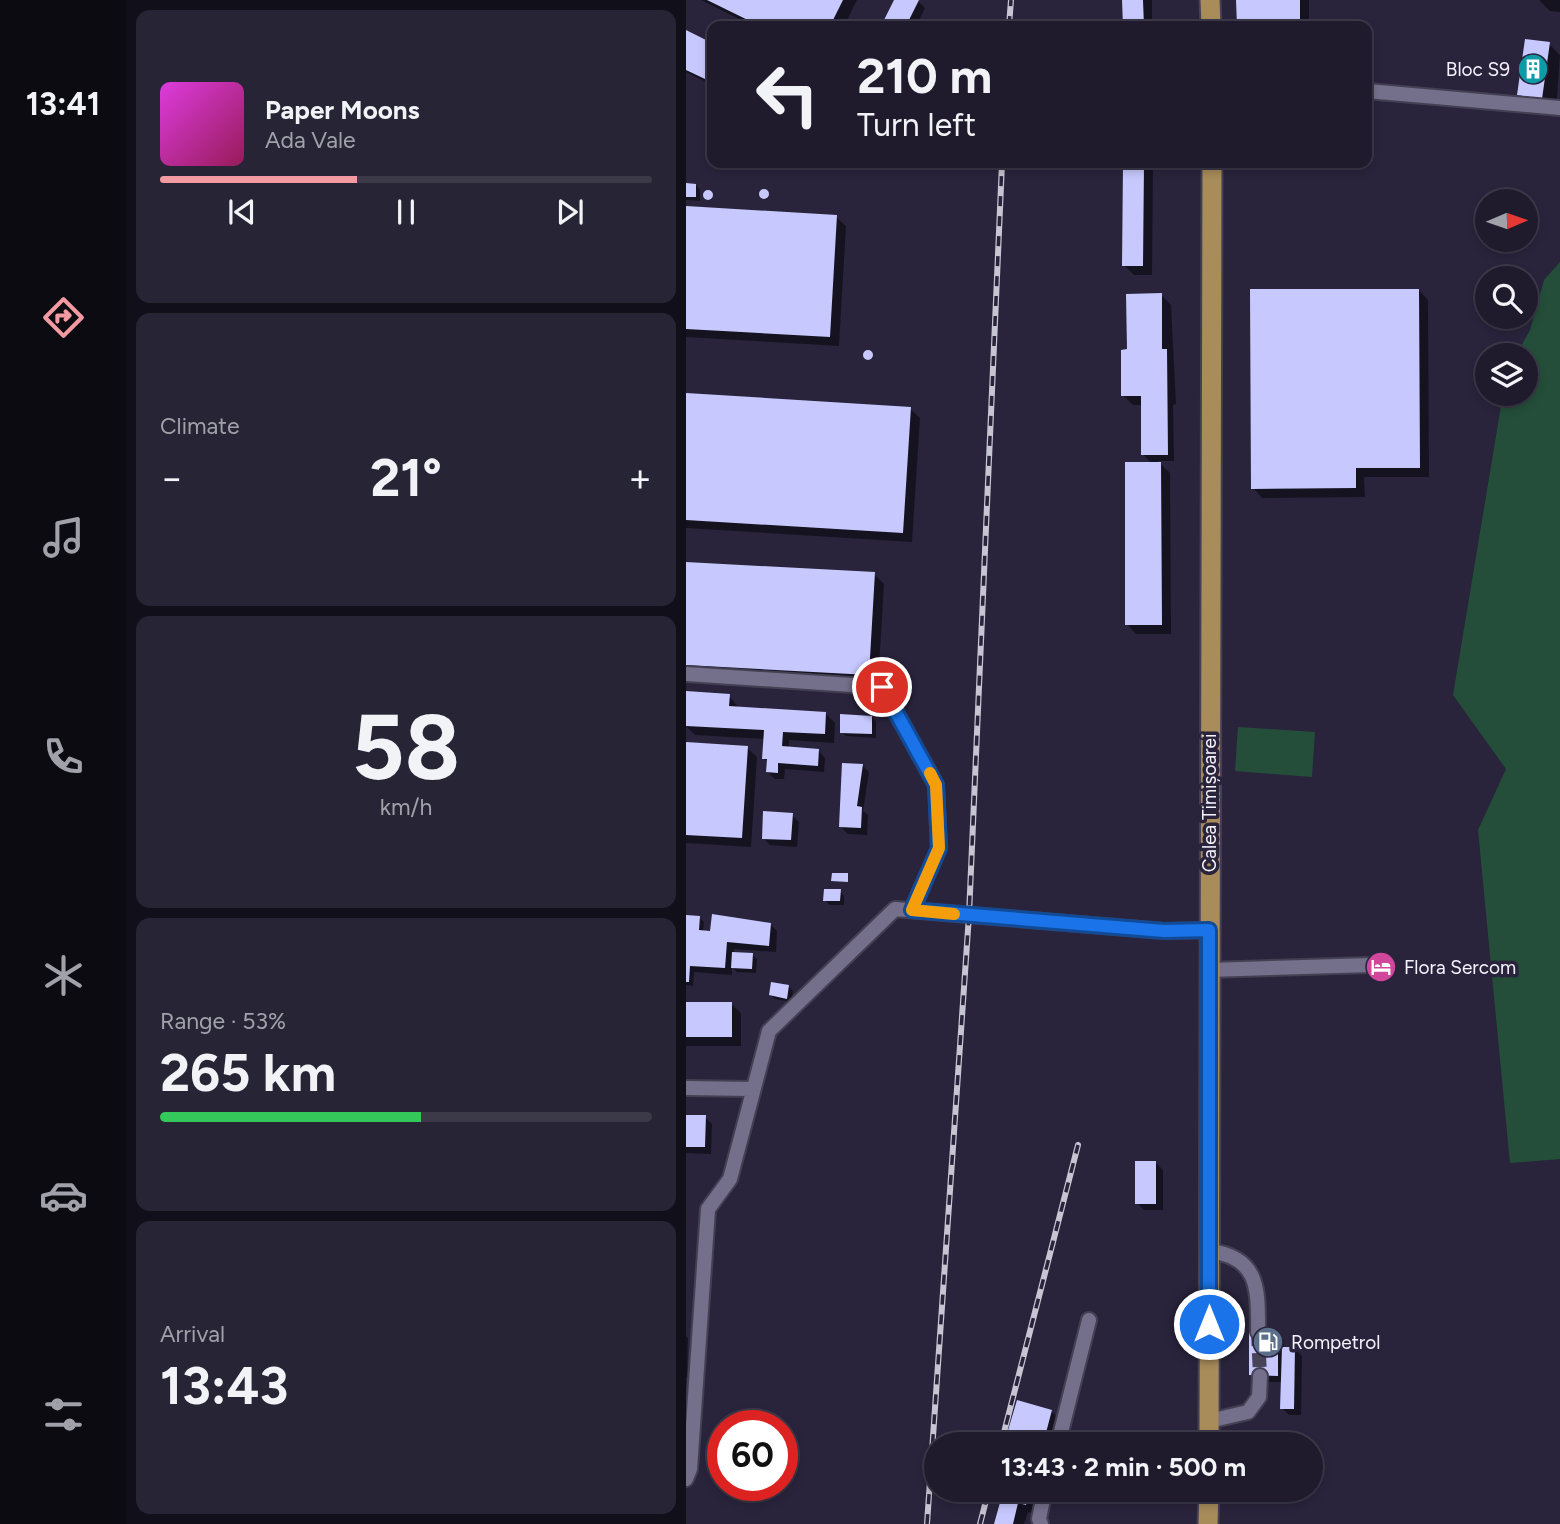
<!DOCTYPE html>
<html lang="en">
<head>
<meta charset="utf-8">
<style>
	:root { --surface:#1f1b2d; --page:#272435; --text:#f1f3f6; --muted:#a1a1aa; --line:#3c3949; --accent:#f49aa2 }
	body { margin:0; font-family:Figtree,sans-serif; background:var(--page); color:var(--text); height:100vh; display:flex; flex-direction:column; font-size:26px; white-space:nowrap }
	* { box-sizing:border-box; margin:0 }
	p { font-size:23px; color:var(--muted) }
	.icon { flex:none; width:38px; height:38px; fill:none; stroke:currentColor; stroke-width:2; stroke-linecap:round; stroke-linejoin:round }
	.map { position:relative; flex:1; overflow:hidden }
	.side { display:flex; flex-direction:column; gap:10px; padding:10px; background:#110f19; width:560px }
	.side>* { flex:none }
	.top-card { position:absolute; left:21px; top:21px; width:665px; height:147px; border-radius:14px; box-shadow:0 4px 10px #0003,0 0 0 2px var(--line); background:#1f1b2d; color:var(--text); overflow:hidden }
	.needle { width:46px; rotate:88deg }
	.fabs { position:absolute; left:789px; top:189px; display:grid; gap:14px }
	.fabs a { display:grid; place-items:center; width:63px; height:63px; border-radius:50%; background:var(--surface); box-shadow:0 4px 10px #0003,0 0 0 2px var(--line); font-size:35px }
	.speed { position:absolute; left:21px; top:1410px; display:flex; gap:14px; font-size:35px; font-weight:700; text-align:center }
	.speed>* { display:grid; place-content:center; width:91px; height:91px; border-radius:50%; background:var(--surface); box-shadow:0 4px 10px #0003,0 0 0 2px var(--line); line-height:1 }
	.speed .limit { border:10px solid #d22; background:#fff; color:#111 }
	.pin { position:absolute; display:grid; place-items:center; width:60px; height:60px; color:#fff; margin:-30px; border:4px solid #fff; border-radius:50%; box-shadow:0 2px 7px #0007 }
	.me { position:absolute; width:77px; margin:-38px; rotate:0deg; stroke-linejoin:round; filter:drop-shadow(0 0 5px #0008) }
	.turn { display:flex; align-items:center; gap:24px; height:147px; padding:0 35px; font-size:32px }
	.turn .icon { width:91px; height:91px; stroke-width:2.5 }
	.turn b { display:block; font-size:49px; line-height:60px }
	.big { font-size:52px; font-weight:700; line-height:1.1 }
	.side .card { flex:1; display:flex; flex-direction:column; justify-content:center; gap:10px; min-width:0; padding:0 24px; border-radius:14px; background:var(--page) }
	.side .dial { align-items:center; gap:0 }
	.dial b { font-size:91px; line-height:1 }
	.song { display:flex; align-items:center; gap:21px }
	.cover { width:84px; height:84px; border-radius:10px; background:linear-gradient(135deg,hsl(300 70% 55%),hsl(330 70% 35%)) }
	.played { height:7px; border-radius:4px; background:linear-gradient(90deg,var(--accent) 40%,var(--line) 40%) }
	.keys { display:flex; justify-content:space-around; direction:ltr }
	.heat { display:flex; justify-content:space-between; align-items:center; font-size:38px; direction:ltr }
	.charge { height:10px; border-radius:5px; background:linear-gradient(90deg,#34c759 53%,var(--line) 0) }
	.trip { position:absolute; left:238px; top:1432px; width:399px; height:70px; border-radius:35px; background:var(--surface); box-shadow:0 4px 10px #0003,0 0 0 2px var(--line); font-weight:700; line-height:70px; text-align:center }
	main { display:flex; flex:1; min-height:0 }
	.menu { display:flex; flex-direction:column; width:126px; justify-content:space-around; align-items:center; background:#0c0b12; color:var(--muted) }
	.menu .icon { width:49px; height:49px }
	.menu .on { color:var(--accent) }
	.menu b { font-size:32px; color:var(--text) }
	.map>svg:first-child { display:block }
	.green { fill:#244e39 }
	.shadow { fill:#0007 }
	.building { fill:#c7c9fe }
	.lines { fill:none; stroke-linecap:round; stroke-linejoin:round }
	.minor-tunnel { stroke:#474359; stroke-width:14; stroke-dasharray:14 7; stroke-linecap:butt }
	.minor-casing { stroke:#444053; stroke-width:18 }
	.major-casing { stroke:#444053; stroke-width:23 }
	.minor { stroke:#746f8b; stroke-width:14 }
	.major { stroke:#a88c5a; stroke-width:19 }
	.rail-casing { stroke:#c7c5d1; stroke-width:6 }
	.rail { stroke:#29243c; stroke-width:3.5; stroke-dasharray:10; stroke-linecap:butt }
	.route-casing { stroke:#114b97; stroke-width:18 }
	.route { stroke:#1a73e8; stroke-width:12 }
	.slow { stroke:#f59e0b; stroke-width:12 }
	.labels { text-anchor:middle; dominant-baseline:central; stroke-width:7; stroke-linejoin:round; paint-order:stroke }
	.poi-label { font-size:19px; fill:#f4f3fc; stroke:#29243c; text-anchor:start }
	.street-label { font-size:19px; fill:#f4f3fc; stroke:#29243c }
</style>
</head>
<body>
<main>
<nav class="menu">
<b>13:41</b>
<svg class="icon on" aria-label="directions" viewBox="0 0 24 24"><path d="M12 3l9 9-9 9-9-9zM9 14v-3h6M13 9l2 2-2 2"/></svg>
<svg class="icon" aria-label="music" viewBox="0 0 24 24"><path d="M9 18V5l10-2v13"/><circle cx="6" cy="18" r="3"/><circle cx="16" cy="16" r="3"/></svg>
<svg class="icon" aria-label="phone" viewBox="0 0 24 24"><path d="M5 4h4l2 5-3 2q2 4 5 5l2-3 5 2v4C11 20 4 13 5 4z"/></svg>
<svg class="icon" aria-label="climate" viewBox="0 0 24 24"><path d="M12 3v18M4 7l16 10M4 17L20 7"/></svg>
<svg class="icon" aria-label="car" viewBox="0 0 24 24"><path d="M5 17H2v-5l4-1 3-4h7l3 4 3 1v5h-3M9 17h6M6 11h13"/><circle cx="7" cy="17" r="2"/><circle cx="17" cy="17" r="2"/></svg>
<svg class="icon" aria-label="filters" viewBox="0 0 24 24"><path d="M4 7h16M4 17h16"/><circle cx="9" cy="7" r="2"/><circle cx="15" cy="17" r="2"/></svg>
</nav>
<section class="side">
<div class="card">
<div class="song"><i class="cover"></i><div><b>Paper Moons</b><p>Ada Vale</p></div></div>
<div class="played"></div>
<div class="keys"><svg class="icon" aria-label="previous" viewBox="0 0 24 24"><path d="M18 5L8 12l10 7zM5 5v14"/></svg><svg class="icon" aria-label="pause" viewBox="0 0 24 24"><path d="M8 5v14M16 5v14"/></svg><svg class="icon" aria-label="next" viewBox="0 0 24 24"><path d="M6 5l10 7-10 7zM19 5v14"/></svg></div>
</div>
<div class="card"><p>Climate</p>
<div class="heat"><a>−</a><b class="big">21°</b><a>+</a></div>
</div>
<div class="card dial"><b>58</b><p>km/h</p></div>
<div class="card"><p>Range · 53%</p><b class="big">265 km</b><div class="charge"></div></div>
<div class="card"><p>Arrival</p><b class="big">13:43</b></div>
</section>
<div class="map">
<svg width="874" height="1524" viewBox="0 0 874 1524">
	<rect width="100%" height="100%" fill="#29243c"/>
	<path class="green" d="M874 262V1159L824 1163 792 830 820 769 767 695 817 394H840V355H830L844 330 858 280Z
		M552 727 629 732 626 777 549 771Z"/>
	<path class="shadow" d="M15 0H171L158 26H67Z
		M210 0H231L239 8 230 26H197Z
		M438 0H466V26H438Z
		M552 0H623V26H552Z
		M853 0H874V12L864 11Z
		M0 32 26 45V85L0 72Z
		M863 44 874 55 870 112 847 109 833 95Z
		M439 163H467L466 275H448L438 265Z
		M0 185H10L14 190V201L0 200Z
		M79 191 83 197 80 200 75 193Z
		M20 192 27 195 26 200 19 197Z
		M0 208 150 217 160 226 153 346 0 337Z
		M733 290 742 300 743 477H678L679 497 576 498 567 488Z
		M475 295 485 305 490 404 487 405 488 461H472L484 473 485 634H450L441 624 466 464 457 454 456 405H447L437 395 442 351Z
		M184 352 188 358 182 359 180 353Z
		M0 395 224 409 234 418 226 542 0 528Z
		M0 564 188 574 198 584 192 684 0 673Z
		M43 696 53 708 140 714 149 723 148 743 103 740V749L132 750 139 758 138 772 99 769 98 779H89L82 772 83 763 78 758 79 739 9 735 0 726V712Z
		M186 717 190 722V738L160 736 155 732Z
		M0 744 61 748 71 757 65 847 0 843Z
		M176 765 183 772 177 811 182 815 181 835 162 834 155 827Z
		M106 815 113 822 111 847 84 845 77 838Z
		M154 891 158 896V905H143L139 900Z
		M27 916 84 924 91 931 90 952 48 949 47 954 66 955 71 959 70 973 51 972 46 967V975L8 972 7 986 0 985V930L13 918 18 922 17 932H26Z
		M102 986 107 991 105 1002 89 999 85 995Z
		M0 1004H45L55 1013V1046H0Z
		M0 1117H19L26 1124 25 1154 0 1153Z
		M470 1163 477 1170V1210H458L451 1203Z
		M591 1333 598 1340V1349H609L616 1356 615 1415H603L596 1408 597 1382H572L565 1375Z
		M0 1336 2 1338 1 1377H0Z
		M365 1411 375 1421 369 1444H320Z
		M308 1489H356L349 1514 342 1512 338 1524H310L315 1505 306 1495Z"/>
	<path class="building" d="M21 0H157L144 26H74Z
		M208 0H233L220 26H195Z
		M436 0H457L458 26H437Z
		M550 0H614V26H551Z
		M0 30 26 43V65L19 79 0 70Z
		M839 39 864 42 856 99 831 95Z
		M437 163H458L457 266H436Z
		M0 183 10 184V197H0Z
		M73 194a5 5 0 1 1 10 0a5 5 0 1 1-10 0Z
		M17 195a5 5 0 1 1 10 0a5 5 0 1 1-10 0Z
		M0 206 151 215 144 337 0 329Z
		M564 289H733L734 468H670V488L565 489Z
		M476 293V349H481L482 455H455V396H435V350L441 349 440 294Z
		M177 355a5 5 0 1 1 10 0a5 5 0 1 1-10 0Z
		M0 393 225 407 217 533 0 520Z
		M439 462H475L476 625H439Z
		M0 562 189 572 183 675 0 665Z
		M0 691 44 694 43 706 140 712 139 734 97 732 96 746 133 749 132 766 92 763V773L80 772 81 759H76L78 730 0 726Z
		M154 714 186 716V734L154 733Z
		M0 742 62 746 56 838 0 835Z
		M156 763 177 764 171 806 176 807 175 828 153 827Z
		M77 811 107 813 105 840 76 839Z
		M146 873H162V882L145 881Z
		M138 889H155L154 901H137Z
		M26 914 85 923 83 946 41 942 39 968 4 966 3 982H0V915L14 916 13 930 24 931Z
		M46 952 67 953 66 969 45 968Z
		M85 982 103 985 101 999 83 995Z
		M0 1002H46V1037H0Z
		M0 1115H20L19 1147H0Z
		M449 1161H470V1204H449Z
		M563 1331H592V1376L563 1375Z
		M596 1347H609L608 1409H594Z
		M331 1400 366 1410 357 1444H318Z
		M306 1489H344L340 1505 332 1503 327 1524H308L315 1499 304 1496Z"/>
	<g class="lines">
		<path class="minor-tunnel" d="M572 1332 574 1376"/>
		<g class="minor-casing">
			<path id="minor" d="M681 91 874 108
				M0 674 196 687 250 785 253 848 226 910
				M523 970 685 965
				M0 1088 66 1089
				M523 1251C574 1257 572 1290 572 1332
				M523 1421 562 1412 573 1397 574 1376
				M372 1444 403 1320
				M0 1479 4 1469 22 1209 44 1179 83 1031 209 909 478 931 523 930
				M355 1524 353 1519 359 1489"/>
		</g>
		<g class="major-casing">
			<path id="major" d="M524 0 525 26
				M523 1444 526 163
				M522 1524 523 1489"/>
		</g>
		<use href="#minor" class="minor"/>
		<use href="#major" class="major"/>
		<g class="rail-casing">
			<path id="rail" d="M323 26 325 0
				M315 1444 392 1145
				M241 1524 283 915 316 163
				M294 1524 303 1489"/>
		</g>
		<use href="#rail" class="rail"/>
	</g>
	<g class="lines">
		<g class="route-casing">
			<path id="route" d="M196 687 250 785 253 848 226 910 478 931 523 930V1324"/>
		</g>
		<use href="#route" class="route"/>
		<path class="slow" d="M244 773 250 785 253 848 226 910 268 914"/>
	</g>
	<defs>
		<g id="building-disc" transform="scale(1.575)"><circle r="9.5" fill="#0f9aa8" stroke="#29243c"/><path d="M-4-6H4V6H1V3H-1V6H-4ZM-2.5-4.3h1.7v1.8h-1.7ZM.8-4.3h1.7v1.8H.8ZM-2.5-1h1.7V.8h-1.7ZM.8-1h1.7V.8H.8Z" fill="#fff"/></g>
		<g id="hotel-disc" transform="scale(1.575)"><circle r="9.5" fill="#d1479c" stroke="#29243c"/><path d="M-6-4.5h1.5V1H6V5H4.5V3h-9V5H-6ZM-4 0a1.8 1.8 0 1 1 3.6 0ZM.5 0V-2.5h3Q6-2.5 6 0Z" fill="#fff"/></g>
		<g id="fuel-disc" transform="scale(1.575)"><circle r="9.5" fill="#5c6f8a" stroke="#29243c"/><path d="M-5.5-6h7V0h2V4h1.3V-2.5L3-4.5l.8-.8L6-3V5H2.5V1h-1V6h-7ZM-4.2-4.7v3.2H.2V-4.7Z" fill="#fff"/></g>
	</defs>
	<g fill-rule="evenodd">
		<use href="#building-disc" x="847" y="69"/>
		<use href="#hotel-disc" x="695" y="967"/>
		<use href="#fuel-disc" x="582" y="1342"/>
	</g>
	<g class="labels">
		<g class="poi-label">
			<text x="824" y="69" text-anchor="end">Bloc S9</text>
			<text x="718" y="967">Flora Sercom</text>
			<text x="605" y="1342">Rompetrol</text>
		</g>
		<g class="street-label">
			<text transform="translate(523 803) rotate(-90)">Calea Timișoarei</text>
		</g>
	</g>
</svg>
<div class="fabs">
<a><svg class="needle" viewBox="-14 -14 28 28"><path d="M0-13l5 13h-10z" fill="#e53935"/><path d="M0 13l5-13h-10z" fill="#a1a1aa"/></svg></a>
<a><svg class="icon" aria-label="search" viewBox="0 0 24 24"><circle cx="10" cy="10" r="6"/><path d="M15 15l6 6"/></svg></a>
<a><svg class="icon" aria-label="layers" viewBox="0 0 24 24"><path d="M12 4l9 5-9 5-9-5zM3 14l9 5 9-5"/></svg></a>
</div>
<div class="speed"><div class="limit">60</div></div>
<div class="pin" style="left:196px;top:687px;background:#d93025"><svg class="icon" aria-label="arrive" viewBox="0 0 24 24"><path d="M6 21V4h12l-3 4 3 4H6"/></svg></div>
<svg class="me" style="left:523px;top:1324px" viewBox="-20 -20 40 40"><circle r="17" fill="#1a73e8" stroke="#fff" stroke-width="3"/><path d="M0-11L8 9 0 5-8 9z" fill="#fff"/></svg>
<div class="trip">13:43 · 2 min · 500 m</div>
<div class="top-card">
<div class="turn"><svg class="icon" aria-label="left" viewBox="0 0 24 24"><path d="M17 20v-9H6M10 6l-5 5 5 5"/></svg><div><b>210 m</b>Turn left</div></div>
</div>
</div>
</main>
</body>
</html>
